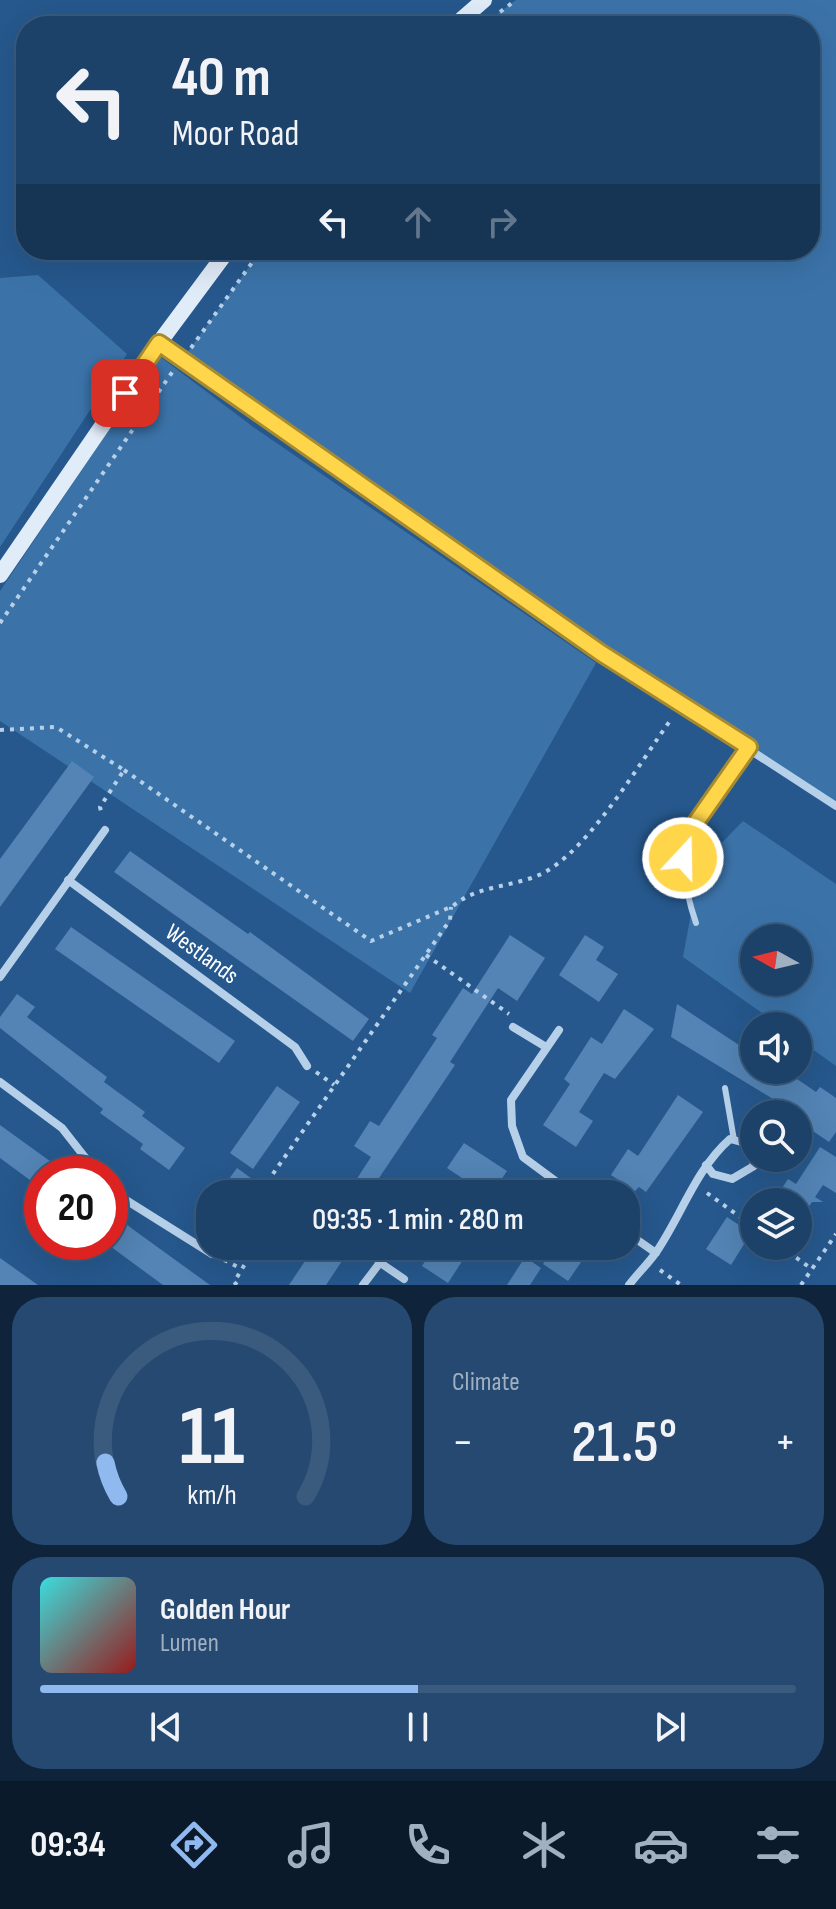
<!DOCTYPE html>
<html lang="en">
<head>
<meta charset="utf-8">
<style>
	:root { --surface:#1c426a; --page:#254970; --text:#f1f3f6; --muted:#a0b0c1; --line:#3a5b7e; --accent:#90b9f0 }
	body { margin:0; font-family:"Sofia Sans Condensed",sans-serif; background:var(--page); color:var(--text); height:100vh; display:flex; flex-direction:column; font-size:30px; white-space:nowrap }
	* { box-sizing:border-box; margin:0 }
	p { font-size:26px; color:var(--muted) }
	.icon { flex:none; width:44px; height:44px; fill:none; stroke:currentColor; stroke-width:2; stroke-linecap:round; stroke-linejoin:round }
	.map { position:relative; height:1285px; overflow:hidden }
	.side { display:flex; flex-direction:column; gap:12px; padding:12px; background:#0f243a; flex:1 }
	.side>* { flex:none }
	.banner { position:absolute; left:16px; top:16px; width:804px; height:244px; border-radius:32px; box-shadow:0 8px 32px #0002,0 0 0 2px var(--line); background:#1c426a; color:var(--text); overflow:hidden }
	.needle { width:52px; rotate:278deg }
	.controls { position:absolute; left:740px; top:924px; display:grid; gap:16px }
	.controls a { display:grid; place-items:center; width:72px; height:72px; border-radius:50%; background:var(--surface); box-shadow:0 8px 32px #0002,0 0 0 2px var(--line); font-size:40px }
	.speed { position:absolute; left:24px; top:1156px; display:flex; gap:16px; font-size:40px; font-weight:700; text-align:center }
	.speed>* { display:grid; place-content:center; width:104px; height:104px; border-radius:50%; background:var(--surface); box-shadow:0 8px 32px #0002,0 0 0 2px var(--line); line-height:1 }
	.speed .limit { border:12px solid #d22; background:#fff; color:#111 }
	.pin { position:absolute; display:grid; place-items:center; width:68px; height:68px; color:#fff; margin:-34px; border-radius:16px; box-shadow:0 4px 12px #0006 }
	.me { position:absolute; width:88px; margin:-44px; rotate:21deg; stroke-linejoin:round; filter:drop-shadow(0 0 6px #0008) }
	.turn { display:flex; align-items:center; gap:28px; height:168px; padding:0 24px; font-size:36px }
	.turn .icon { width:104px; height:104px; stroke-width:2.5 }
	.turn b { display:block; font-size:56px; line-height:68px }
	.lanes { display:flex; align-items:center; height:76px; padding:0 24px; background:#0003; justify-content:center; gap:40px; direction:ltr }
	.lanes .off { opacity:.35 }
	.big { font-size:60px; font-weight:600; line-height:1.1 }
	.side .tile { flex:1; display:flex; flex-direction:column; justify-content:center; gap:12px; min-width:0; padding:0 28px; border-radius:32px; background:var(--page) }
	.side .dial { align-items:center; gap:0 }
	.dial svg { height:208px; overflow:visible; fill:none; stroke:var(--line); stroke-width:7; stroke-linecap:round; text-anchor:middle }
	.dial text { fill:var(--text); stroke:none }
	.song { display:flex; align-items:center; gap:24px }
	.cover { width:96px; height:96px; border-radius:12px; background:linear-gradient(135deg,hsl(180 70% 55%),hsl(0 70% 35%)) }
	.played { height:8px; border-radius:4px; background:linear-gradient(90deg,var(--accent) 50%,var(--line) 50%) }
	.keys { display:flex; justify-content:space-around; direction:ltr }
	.heat { display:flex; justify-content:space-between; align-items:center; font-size:44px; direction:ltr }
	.side .tiles { flex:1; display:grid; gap:12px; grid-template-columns:1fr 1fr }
	.tile:last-child { grid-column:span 2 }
	.trip { position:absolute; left:196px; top:1180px; width:444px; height:80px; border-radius:32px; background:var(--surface); box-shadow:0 8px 32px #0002,0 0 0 2px var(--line); font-weight:600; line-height:80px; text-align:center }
	.tab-bar { display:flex; height:128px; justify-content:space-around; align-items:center; background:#0b1a2a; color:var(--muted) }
	.tab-bar .icon { width:56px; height:56px }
	.tab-bar .selected { color:var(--accent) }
	.tab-bar b { font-size:36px; color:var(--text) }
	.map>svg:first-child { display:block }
	.green { fill:#3b73a9; fill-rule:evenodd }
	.building { fill:#5384b5 }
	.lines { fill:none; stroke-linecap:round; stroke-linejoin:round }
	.path { stroke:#b6d0ea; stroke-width:4; stroke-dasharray:4 6; stroke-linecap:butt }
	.lane { stroke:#b6d0ea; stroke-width:6 }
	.street { stroke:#b6d0ea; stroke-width:8 }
	.secondary { stroke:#e1ecf9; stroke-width:16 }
	.route-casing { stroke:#a68a30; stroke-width:20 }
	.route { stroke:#ffd54a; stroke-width:14 }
	.labels { text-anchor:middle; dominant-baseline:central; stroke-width:8; stroke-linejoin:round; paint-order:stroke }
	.street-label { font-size:24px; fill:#fff; stroke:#26588d }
</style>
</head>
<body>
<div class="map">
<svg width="836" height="1285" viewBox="0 0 836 1285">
	<rect width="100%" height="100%" fill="#26588d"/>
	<path class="green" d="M516 0H836V806L601 653 268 412 182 360 261 250H810V26H482Z
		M38 275 127 354 0 547V278Z
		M159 356 252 426 596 663 410 993 0 721V591Z
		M743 821 836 884V1066L798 1039V1026H780L683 957 700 865ZM754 938H798V982H754Z"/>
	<path class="building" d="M72 761 94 777 0 907V859Z
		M130 851 248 934 250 932 369 1019 353 1041 114 872Z
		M71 927 235 1041 219 1063 55 949Z
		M510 935 545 958 517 1001 498 988 450 1062 455 1065 379 1178 402 1194H347L371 1157 354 1146 370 1121 379 1126 437 1038 432 1035 463 988 472 994Z
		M585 935 604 947 596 960 618 974 599 1002 559 975Z
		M17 994 35 1007 27 1017 107 1077 104 1082 145 1112 142 1116 185 1148 169 1170 140 1149 143 1144 100 1113 103 1109 0 1028V1017Z
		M677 1004 754 1055V1070H784L816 1092 820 1087 836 1098V1132L829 1142 798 1121V1114L671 1037Z
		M624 1009 654 1029 615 1079 604 1073 579 1112 593 1121 576 1147 543 1125 570 1084 564 1079 591 1037 602 1044Z
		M277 1086 300 1102 253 1169 230 1153Z
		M678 1095 703 1112 646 1192 639 1187 635 1191 611 1175 628 1149 638 1156Z
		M0 1125 54 1164 47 1174H42L38 1186 0 1158Z
		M464 1143 507 1171 501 1180 521 1194H468L474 1186 447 1168Z
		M820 1147 836 1157V1193L823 1185 815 1197 823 1202H812L798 1223V1202H773L788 1179 796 1184Z
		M237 1168 273 1194H218Z
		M110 1212 138 1233 210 1285H163L137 1266 110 1246Z
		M727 1217 751 1233 731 1265 706 1249Z
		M315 1246H352L326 1285H289Z
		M435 1246H472L448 1283 422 1266Z
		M554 1246H587L582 1252 586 1255 568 1281 543 1264Z
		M525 1257 541 1268 530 1285H507Z
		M0 1258 38 1285H0Z"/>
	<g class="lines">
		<path class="path" d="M500 12 516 0
			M191 348 261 250
			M0 623 173 371
			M0 730 56 727 124 770 100 807 102 816
			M124 770 371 941 453 906C476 886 511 887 539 875 587 854 640 762 672 718
			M426 955 509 1014
			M316 1072 334 1085
			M707 1193 754 1227
			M285 1194 268 1181 450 920 451 907
			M780 1246 812 1269
			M224 1260 240 1268
			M660 1270 681 1285
			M237 1285 234 1282 256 1246
			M801 1285 836 1234"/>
		<path class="lane" d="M696 923C665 835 706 815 749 747
			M725 1088 734 1140"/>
		<path class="street" d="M159 343 601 653 836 806
			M68 880 295 1047 307 1066
			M0 977 105 830
			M513 1027 546 1047
			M559 1030 511 1100 512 1126 523 1157 573 1194
			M0 1082 62 1128 98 1174
			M110 1190 212 1254
			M626 1232 656 1253
			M379 1262 404 1279
			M363 1285 391 1248
			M629 1285C638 1273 649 1263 657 1251 682 1214 696 1169 730 1139L749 1144 754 1166 732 1179 713 1174 706 1165"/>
		<path class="secondary" d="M454 26 484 0
			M0 575 159 343 228 250"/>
	</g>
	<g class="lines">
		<g class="route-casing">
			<path id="route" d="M125 393 159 343 601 653 749 747 690 831 683 858"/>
		</g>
		<use href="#route" class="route"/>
	</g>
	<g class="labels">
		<g class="street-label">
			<text transform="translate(202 954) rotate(36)">Westlands</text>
		</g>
	</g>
</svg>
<div class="controls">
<a><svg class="needle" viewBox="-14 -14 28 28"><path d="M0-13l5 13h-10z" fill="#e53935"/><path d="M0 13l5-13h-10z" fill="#a0b0c1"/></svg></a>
<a><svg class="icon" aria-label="sound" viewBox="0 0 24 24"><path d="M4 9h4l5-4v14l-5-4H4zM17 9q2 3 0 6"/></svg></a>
<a><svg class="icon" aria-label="search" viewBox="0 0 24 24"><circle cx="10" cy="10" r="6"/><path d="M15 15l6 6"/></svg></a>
<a><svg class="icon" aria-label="layers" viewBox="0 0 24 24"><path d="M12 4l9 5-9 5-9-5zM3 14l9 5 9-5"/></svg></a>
</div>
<div class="speed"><div class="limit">20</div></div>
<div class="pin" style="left:125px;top:393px;background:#d93025"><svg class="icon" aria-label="arrive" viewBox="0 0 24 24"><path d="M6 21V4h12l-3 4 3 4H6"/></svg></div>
<svg class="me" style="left:683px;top:858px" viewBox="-20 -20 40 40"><circle r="17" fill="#ffd54a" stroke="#fff" stroke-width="3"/><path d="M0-11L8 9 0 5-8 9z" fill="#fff"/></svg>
<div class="trip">09:35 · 1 min · 280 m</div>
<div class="banner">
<div class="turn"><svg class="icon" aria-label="left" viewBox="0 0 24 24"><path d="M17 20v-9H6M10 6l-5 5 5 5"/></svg><div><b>40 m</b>Moor Road</div></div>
<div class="lanes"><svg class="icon" aria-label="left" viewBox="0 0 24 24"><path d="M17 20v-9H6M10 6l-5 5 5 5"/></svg><svg class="icon off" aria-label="ahead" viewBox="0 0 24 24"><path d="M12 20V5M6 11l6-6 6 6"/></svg><svg class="icon off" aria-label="right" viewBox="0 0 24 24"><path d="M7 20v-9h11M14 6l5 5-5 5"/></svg></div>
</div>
</div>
<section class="side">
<div class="tiles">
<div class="tile dial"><svg viewBox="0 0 100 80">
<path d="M14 69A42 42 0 1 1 86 69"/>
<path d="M14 69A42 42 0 0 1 9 56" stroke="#90b9f0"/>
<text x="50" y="56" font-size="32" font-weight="700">11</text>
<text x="50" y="72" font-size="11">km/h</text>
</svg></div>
<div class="tile"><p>Climate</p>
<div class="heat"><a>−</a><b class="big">21.5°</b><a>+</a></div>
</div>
<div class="tile">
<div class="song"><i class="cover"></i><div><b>Golden Hour</b><p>Lumen</p></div></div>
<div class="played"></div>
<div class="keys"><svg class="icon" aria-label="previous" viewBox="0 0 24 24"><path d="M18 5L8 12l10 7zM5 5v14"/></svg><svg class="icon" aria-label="pause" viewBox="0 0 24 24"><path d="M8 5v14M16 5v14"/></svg><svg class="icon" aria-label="next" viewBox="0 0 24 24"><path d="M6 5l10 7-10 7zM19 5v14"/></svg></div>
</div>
</div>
</section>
<nav class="tab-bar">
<b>09:34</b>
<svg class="icon selected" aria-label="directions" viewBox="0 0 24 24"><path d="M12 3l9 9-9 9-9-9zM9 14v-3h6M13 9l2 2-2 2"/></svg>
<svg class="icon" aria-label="music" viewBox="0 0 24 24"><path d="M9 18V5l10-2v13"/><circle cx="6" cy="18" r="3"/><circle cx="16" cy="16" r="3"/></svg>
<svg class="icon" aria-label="phone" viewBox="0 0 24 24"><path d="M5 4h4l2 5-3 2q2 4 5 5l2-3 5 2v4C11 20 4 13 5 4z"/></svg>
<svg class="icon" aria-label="climate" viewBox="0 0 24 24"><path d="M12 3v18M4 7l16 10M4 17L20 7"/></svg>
<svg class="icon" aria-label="car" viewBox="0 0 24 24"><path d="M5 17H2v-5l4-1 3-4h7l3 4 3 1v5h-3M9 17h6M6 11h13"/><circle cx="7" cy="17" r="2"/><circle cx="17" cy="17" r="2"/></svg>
<svg class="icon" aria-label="filters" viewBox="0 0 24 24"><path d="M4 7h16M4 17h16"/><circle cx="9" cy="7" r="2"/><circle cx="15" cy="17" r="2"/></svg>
</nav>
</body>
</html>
